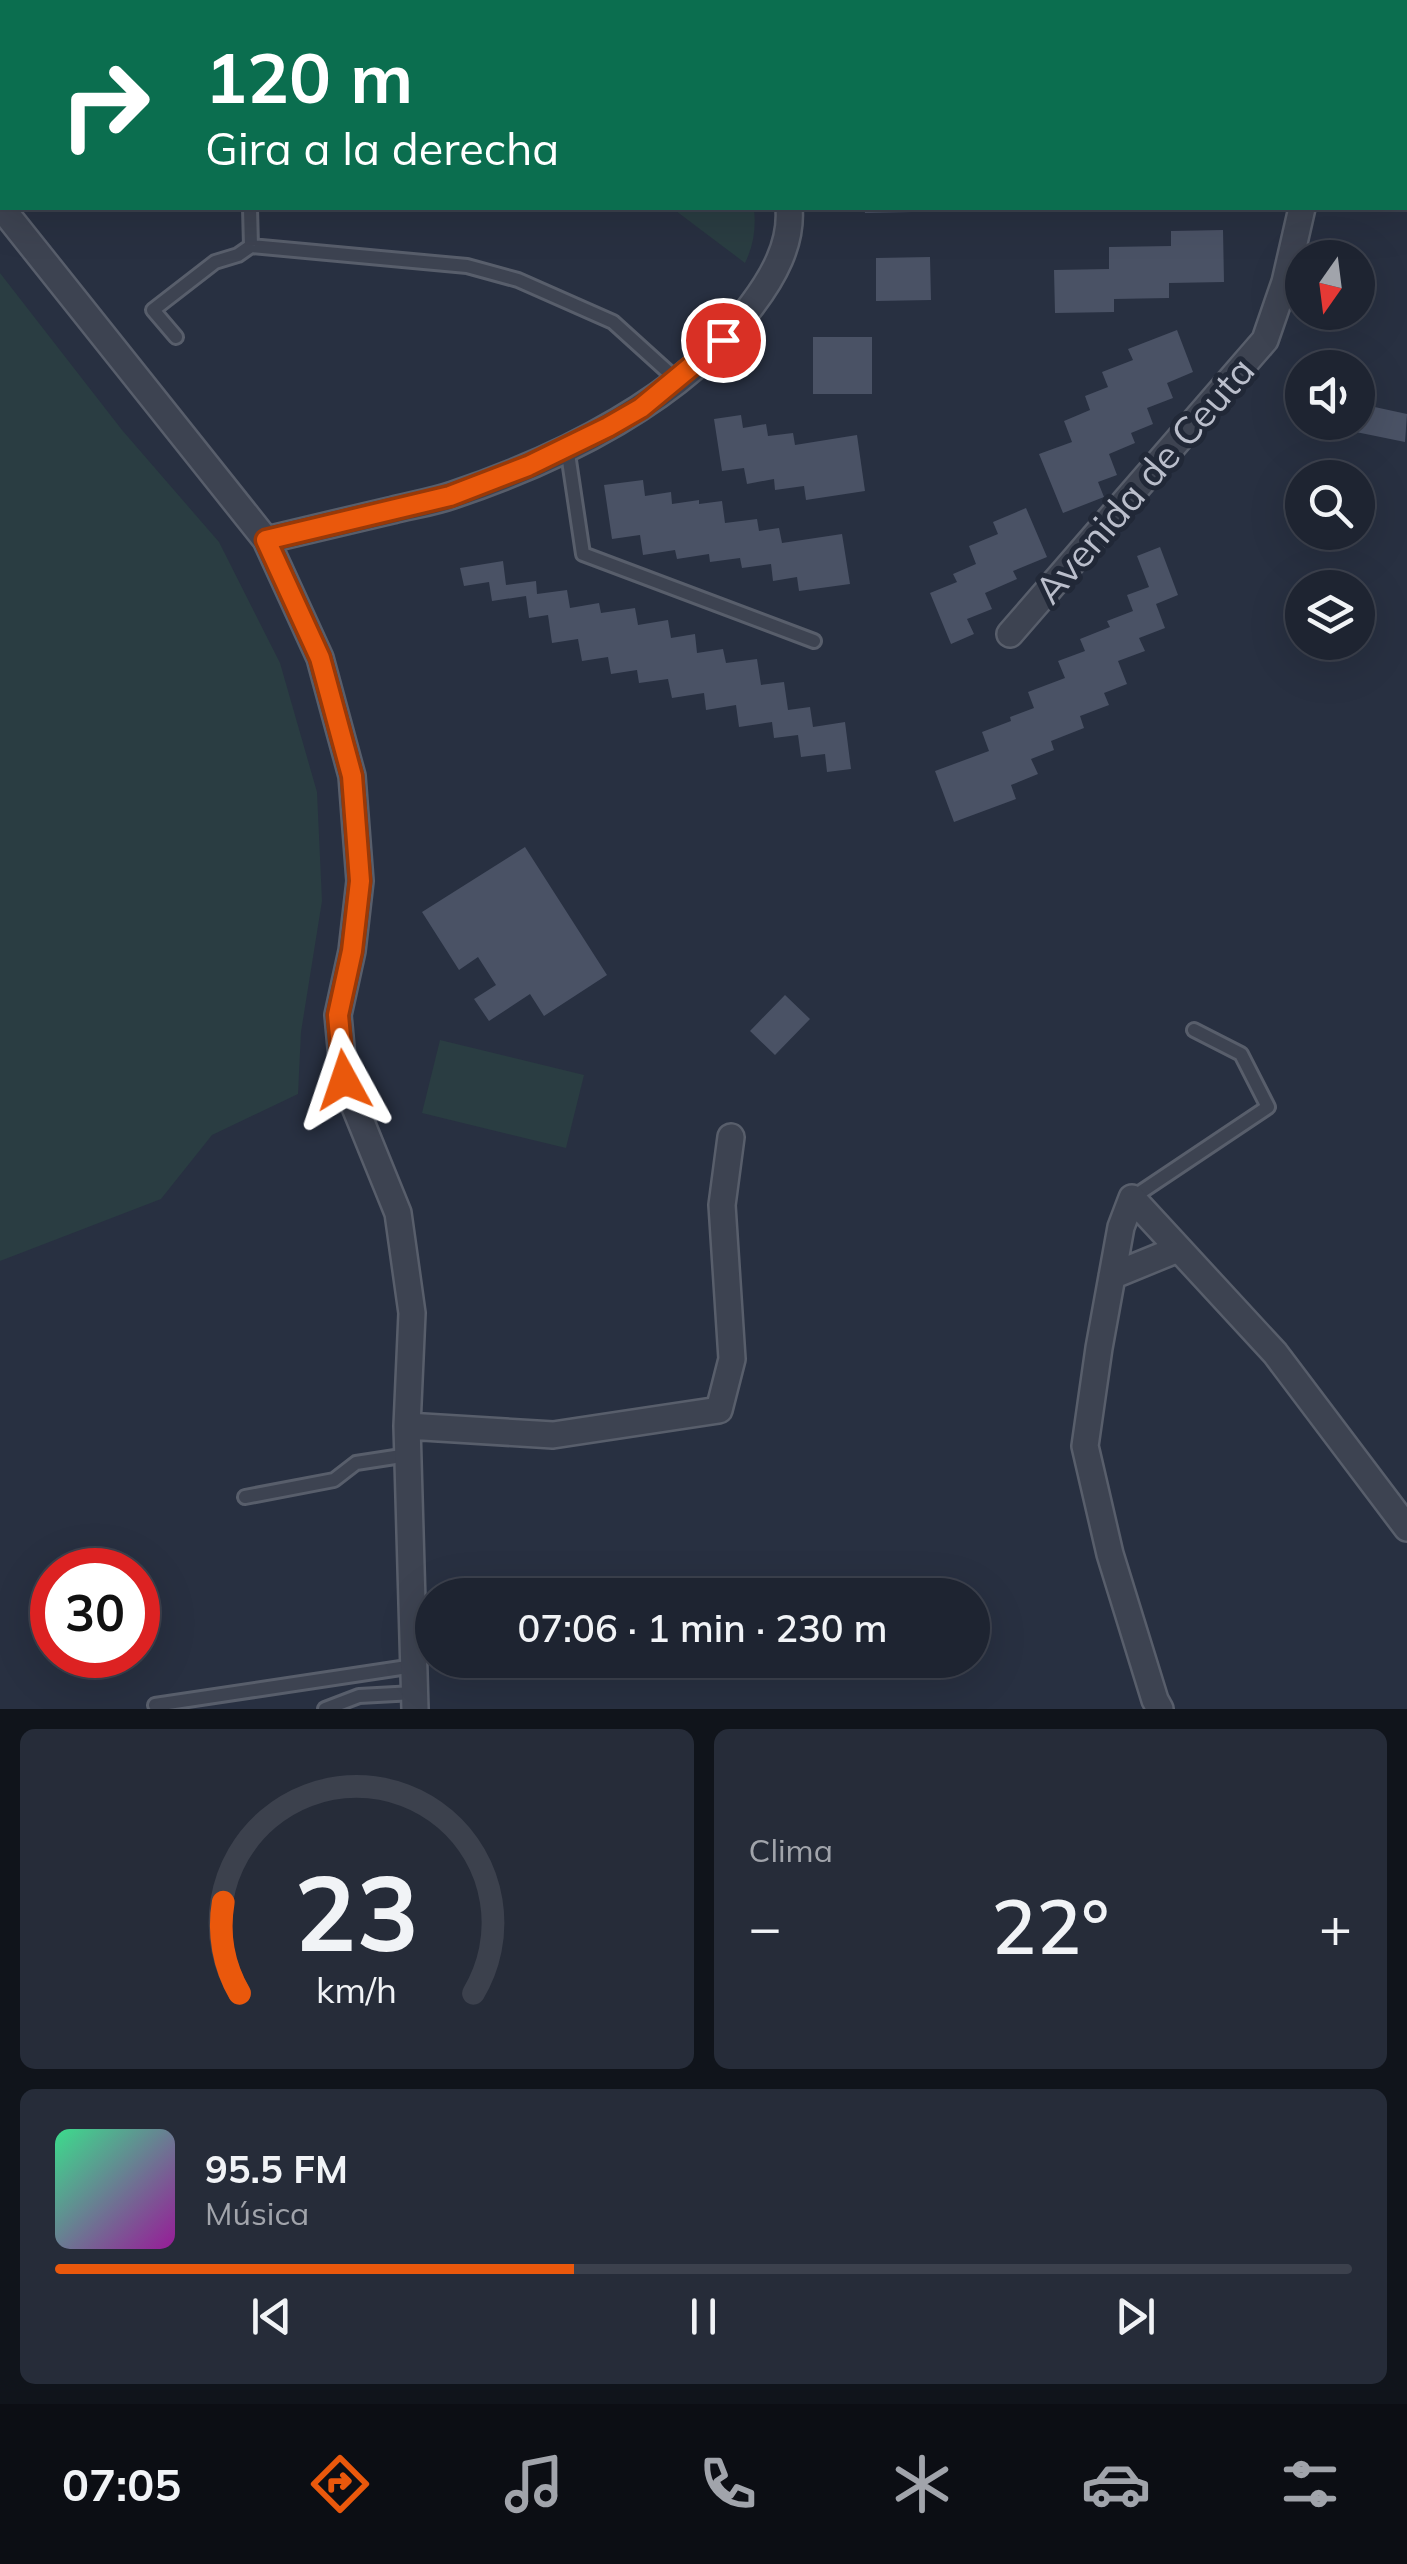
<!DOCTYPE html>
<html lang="es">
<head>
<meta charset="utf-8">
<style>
	:root { --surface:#1e2431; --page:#262c39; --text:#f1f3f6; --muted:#a1a4ab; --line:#3c414d; --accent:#ea580c }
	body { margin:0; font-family:Mulish,sans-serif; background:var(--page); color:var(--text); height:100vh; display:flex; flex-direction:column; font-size:38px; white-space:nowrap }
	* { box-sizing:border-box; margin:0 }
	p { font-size:32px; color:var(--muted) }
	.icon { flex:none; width:55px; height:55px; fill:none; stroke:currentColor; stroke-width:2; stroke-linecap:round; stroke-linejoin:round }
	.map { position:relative; height:1709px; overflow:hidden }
	.side { display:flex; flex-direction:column; gap:20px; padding:20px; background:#10141b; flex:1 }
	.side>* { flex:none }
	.banner { position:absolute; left:0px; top:0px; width:1408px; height:210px; box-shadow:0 10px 40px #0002,0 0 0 2px var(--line); background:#0b6e4f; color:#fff; overflow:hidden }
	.needle { width:65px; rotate:194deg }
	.fabs { position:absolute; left:1285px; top:240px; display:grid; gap:20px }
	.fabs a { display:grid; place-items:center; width:90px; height:90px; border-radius:50%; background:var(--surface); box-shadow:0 10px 40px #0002,0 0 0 2px var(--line); font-size:50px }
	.speed { position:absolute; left:30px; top:1548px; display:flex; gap:20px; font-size:50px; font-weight:700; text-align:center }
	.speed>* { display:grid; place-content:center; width:130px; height:130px; border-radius:50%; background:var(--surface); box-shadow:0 10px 40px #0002,0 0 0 2px var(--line); line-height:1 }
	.speed .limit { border:15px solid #d22; background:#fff; color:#111 }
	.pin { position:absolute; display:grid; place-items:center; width:85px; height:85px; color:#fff; margin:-42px; border:5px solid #fff; border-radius:50%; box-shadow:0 2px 10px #0007 }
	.me { position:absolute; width:110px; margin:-55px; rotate:355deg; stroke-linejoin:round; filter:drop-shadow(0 0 8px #0008) }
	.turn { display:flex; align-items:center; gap:35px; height:210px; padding:0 40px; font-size:45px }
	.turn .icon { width:130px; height:130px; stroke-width:2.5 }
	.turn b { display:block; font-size:70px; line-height:85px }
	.big { font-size:75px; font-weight:600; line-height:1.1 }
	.side .card { flex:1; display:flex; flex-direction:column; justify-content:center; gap:15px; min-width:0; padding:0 35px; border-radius:15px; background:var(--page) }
	.side .dial { align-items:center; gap:0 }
	.dial svg { height:260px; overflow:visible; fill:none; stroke:var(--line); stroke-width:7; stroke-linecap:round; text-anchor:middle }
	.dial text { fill:var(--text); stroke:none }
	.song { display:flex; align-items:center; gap:30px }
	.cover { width:120px; height:120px; border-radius:15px; background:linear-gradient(135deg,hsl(150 70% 55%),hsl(300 70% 35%)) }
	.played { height:10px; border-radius:5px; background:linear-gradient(90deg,var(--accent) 40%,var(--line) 40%) }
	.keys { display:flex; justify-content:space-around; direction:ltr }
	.heat { display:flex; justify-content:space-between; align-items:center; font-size:55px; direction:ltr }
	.side .tiles { flex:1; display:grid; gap:20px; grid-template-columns:1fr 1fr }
	.card:last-child { grid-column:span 2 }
	.trip { position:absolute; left:415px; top:1578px; width:575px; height:100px; border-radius:50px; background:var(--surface); box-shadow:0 10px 40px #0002,0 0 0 2px var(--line); font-weight:600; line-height:100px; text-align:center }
	.tabs { display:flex; height:160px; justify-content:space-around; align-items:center; background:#0c0e14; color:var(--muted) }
	.tabs .icon { width:70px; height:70px }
	.tabs .on { color:var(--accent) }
	.tabs b { font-size:45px; color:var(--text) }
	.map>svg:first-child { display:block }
	.green { fill:#2a3d42 }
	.building { fill:#4a5265 }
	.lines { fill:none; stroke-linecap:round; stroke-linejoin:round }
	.lane-casing { stroke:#585e6b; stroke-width:18 }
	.street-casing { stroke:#585e6b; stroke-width:30 }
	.path { stroke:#495a5f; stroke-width:5; stroke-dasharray:8 8; stroke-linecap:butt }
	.lane { stroke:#3d4351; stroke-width:12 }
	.street { stroke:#3d4351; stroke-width:25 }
	.route-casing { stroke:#983908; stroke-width:25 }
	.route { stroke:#ea580c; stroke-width:18 }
	.labels { text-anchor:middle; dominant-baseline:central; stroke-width:10; stroke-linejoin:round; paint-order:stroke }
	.street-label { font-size:38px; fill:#babecb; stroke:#212837 }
</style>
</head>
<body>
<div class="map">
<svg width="1407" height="1709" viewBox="0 0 1407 1709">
	<rect width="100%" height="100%" fill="#283041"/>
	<path class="green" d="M229 0H705V2H228Z
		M672 208H754C756 227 754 245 745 263Z
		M0 273 122 430 219 542 280 663 317 792 322 901 301 1032 298 1094 212 1135 161 1199 0 1261Z
		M440 1040 584 1075 566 1148 422 1113Z"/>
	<path class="building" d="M864 208H960V211L865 213Z
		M1223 230 1224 282 1169 283V298L1114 299V312L1055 313 1054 270 1109 269V247L1171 246V231Z
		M930 257 931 300 876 301V258Z
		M1177 330 1193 372 1167 383 1173 398 1147 408 1153 424 1131 433 1135 443 1109 454 1117 475 1098 482 1104 497 1063 513 1039 454 1072 442 1064 421 1090 410 1085 396 1108 387 1102 372 1133 360 1128 349Z
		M813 337H872V394H813Z
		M1370 406 1407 414 1405 442 1346 430 1347 422H1358V419L1367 421Z
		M741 415 743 428 766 424 768 436 793 433 795 445 857 435 865 491 806 500 804 486 775 490 774 479 747 484 744 468 722 471 714 419Z
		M643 480 645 496 671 492 672 504 699 500V504L722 501 725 523 757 519 759 531 779 528 782 543 842 534 850 584 799 591 797 577 773 581 771 564 742 568 740 558 710 562 709 554 677 559 675 550 643 555 640 535 612 539 604 485Z
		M1026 508 1047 557 1013 571 1017 579 985 593 992 609 967 619 974 634 951 644 930 593 957 582 953 574 976 564 969 546 998 534 993 522Z
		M1160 547 1178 595 1156 604 1165 628 1139 638 1145 651 1118 661 1127 684 1104 693 1109 705 1080 716 1084 728 1051 741 1054 750 1031 759 1038 774 1011 785 1016 799 954 822 935 771 989 751 982 732 1011 721 1010 717 1034 708 1028 692 1065 678 1058 661 1085 651 1080 639 1110 627 1107 621 1133 611 1127 595 1149 587 1137 556Z
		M503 561 506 585 536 581 537 594 567 590 570 608 599 603 601 613 635 608 638 625 668 620 671 638 695 634 697 653 723 649 726 663 757 659 761 685 784 682 788 710 810 707 813 727 845 722 851 769 827 772 825 754 801 757 798 735 774 738 772 722 739 727 736 705 706 710 704 693 672 698 668 679 639 683 637 670 611 674 608 657 582 661 578 639 552 643 548 615 529 618 526 596 492 601 489 582 464 586 460 568Z
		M525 847 607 975 544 1016 530 994 489 1021 474 999 496 985 478 957 459 970 422 912Z
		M785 995 810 1019 775 1055 750 1031Z"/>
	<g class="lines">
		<g class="lane-casing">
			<path id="lane" d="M0 118 2 121
				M250 208 251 246 467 266 518 280 613 322 677 380
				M176 337 153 310 215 262 238 255 251 246
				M567 447 583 554 814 641
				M1132 1198 1268 1107 1241 1054 1194 1030
				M245 1497 334 1480 356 1463 408 1455
				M155 1705 414 1666
				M325 1709 359 1696 414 1693"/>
		</g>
		<g class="street-casing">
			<path id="street" d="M740 0V2
				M1349 2V0
				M0 206 266 540 320 658 352 776 360 881 352 951 338 1015 344 1080 398 1213 412 1313 407 1426 415 1709
				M266 540C309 530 351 520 393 510 413 505 433 502 453 495 560 459 684 399 752 305 773 277 792 244 789 208
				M1010 634 1265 340 1285 282 1302 208
				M1112 1276 1178 1249
				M407 1426 553 1435 719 1410 732 1359 722 1205 731 1137
				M1160 1709 1155 1700 1110 1554 1085 1446 1099 1348 1121 1227 1132 1198 1275 1353 1407 1528"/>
		</g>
		<path class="path" d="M381 0 382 2
			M646 0 648 2
			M326 2 329 0"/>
		<use href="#lane" class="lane"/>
		<use href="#street" class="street"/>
	</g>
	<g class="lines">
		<g class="route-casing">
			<path id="route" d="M344 1080 338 1015 352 951 360 881 352 776 320 658 266 540 450 496 528 466 608 427 641 408 723 340"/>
		</g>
		<use href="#route" class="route"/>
	</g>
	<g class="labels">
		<g class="street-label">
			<text transform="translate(1144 480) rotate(-49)">Avenida de Ceuta</text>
		</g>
	</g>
</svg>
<div class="fabs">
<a><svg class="needle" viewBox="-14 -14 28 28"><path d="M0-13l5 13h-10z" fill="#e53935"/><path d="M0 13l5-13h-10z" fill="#a1a4ab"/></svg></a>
<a><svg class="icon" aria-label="sound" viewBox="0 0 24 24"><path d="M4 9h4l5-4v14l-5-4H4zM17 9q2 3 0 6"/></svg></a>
<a><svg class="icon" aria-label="search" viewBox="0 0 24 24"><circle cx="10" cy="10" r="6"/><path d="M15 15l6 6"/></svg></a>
<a><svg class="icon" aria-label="layers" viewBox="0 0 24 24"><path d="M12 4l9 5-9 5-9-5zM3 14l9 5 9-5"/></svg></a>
</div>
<div class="speed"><div class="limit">30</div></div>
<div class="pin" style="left:723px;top:340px;background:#d93025"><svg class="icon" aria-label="arrive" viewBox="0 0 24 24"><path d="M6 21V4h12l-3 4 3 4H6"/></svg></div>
<svg class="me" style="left:344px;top:1080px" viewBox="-20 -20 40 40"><path d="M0-17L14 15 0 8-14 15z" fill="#ea580c" stroke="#fff" stroke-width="4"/></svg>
<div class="trip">07:06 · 1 min · 230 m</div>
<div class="banner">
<div class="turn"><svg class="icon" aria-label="right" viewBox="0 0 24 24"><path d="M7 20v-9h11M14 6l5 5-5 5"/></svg><div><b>120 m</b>Gira a la derecha</div></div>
</div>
</div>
<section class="side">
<div class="tiles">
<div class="card dial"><svg viewBox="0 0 100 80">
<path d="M14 69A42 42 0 1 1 86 69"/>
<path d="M14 69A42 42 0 0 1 9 41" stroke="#ea580c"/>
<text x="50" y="56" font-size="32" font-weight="700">23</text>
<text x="50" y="72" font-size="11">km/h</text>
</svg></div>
<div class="card"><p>Clima</p>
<div class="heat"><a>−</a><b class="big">22°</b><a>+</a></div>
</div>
<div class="card">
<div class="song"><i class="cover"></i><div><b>95.5 FM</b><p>Música</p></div></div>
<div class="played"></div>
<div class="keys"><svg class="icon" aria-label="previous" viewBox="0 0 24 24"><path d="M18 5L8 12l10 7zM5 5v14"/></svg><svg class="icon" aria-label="pause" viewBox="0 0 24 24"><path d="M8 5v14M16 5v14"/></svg><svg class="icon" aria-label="next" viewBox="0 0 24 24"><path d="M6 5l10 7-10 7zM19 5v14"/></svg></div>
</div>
</div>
</section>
<nav class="tabs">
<b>07:05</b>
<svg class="icon on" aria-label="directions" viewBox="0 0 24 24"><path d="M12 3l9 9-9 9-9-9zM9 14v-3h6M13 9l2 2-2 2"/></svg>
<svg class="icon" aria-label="music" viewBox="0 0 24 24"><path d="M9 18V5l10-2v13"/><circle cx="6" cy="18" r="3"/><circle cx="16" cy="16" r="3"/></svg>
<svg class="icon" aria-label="phone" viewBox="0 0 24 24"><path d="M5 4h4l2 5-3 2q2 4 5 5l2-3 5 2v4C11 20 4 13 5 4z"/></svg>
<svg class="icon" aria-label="climate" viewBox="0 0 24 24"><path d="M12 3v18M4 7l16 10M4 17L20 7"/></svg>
<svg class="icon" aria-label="car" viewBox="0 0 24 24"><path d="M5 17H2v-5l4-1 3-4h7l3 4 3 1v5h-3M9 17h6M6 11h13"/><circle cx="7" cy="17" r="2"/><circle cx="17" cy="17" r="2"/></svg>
<svg class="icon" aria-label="filters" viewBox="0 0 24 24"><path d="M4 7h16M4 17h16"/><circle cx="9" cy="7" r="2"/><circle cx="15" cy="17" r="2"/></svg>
</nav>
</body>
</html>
